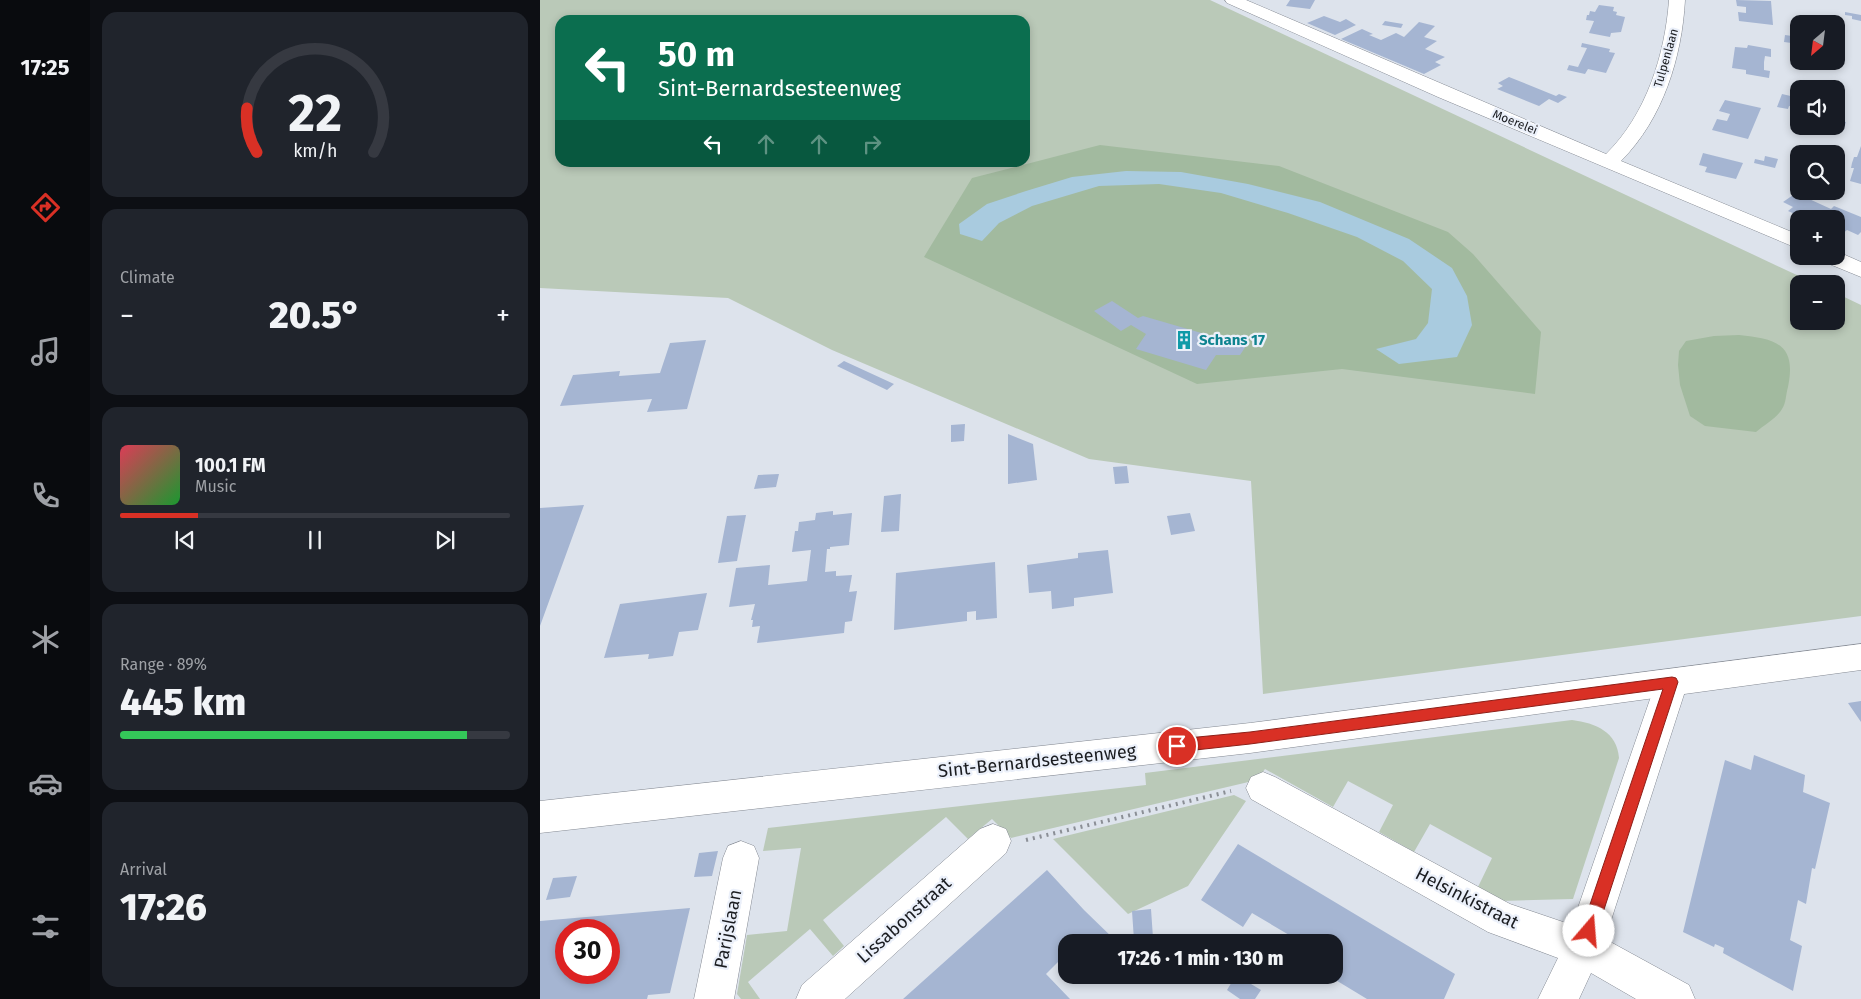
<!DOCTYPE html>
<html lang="en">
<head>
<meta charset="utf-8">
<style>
	:root { --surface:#171b24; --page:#20242c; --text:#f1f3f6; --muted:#9ea1a6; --line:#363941; --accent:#d93025 }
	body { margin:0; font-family:"Fira Sans",sans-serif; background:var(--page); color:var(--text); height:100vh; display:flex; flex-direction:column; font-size:19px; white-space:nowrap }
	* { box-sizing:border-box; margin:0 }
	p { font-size:16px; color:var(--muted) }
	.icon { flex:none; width:28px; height:28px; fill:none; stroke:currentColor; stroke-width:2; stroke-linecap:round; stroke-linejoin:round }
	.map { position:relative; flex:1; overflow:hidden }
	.panel { display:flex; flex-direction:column; gap:12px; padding:12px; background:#0d0f14; width:450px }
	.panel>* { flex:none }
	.top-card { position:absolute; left:15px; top:15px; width:475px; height:152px; border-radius:15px; box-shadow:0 2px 8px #0003; background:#0b6e4f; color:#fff; overflow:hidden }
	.needle { width:32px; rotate:208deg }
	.fabs { position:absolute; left:1250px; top:15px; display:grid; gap:10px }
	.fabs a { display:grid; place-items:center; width:55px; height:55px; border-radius:10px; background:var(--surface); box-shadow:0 2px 8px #0003; font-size:25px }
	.speed { position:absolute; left:15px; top:919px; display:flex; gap:10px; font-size:25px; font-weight:700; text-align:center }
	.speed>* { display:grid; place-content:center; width:65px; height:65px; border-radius:50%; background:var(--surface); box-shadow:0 2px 8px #0003; line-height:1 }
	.speed .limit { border:8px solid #d22; background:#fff; color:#111 }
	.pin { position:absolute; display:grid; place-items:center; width:42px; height:42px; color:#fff; margin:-21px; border:2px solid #fff; border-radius:50%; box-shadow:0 1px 5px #0007 }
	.me { position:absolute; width:55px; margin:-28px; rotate:18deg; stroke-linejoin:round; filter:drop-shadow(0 0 4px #0008) }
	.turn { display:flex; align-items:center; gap:18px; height:105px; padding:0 20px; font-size:22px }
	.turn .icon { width:65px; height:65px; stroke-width:2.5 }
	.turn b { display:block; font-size:35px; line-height:42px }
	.lanes { display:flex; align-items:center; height:48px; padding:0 20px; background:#0003; justify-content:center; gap:25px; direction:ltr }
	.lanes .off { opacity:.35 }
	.big { font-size:38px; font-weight:800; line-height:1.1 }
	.panel .card { flex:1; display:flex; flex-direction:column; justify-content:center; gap:8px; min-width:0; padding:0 18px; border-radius:15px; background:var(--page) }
	.panel .dial { align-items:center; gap:0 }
	.dial svg { height:130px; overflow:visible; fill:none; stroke:var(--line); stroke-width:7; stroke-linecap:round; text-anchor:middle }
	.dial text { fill:var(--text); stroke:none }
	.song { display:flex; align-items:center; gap:15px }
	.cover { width:60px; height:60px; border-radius:8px; background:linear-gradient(135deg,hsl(350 70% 55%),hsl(130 70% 35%)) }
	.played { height:5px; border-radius:2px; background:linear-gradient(90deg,var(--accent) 20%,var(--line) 20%) }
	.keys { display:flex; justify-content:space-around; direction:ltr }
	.heat { display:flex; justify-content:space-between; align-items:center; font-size:28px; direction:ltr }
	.charge { height:8px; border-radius:4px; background:linear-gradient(90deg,#34c759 89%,var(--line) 0) }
	.trip { position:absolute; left:518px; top:934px; width:285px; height:50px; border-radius:15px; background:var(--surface); box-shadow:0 2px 8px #0003; font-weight:800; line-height:50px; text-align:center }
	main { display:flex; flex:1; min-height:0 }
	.dock { display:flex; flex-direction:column; width:90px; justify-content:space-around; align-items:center; background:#090b0e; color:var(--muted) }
	.dock .icon { width:35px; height:35px }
	.dock .selected { color:var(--accent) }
	.dock b { font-size:22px; color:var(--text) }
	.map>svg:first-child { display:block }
	.green { fill:#bac9b8; fill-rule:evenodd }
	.forest { fill:#a2ba9f }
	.water { fill:#a9cbdf }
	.building { fill:#a5b5d2; fill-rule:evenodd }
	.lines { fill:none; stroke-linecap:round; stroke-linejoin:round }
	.minor-casing { stroke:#858a93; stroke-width:1 }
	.major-casing { stroke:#858a93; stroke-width:1 }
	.path { stroke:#8b8f96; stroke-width:4; stroke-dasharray:2 5; stroke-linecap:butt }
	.minor { fill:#fff; fill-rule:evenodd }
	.major { fill:#fff; fill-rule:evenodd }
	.route { fill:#d93025; stroke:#8d1f18 }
	.labels { text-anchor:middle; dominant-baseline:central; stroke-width:4.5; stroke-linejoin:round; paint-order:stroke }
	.far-street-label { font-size:12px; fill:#1a1c20; stroke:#ebf0fa }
	.culture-label { font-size:15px; font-weight:bold; fill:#0d838f; stroke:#ebf0fa; text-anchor:start }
	.near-street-label { font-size:18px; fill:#1a1c20; stroke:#ebf0fa }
</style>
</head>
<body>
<main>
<nav class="dock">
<b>17:25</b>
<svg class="icon selected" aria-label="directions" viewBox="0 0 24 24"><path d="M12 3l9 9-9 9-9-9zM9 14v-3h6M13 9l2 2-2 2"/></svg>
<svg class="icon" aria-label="music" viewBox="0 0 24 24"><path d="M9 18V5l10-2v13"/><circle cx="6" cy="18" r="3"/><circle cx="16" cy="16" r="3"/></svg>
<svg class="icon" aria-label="phone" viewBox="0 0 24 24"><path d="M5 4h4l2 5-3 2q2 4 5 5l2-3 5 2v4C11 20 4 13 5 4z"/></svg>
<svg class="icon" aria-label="climate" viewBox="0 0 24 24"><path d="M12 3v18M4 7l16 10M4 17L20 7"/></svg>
<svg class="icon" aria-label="car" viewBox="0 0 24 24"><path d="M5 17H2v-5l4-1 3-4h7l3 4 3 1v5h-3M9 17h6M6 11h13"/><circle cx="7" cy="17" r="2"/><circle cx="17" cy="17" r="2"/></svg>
<svg class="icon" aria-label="filters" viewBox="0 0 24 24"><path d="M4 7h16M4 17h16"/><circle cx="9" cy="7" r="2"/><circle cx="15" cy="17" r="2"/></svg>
</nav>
<section class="panel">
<div class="card dial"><svg viewBox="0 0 100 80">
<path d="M14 69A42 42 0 1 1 86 69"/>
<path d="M14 69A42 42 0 0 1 8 42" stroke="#d93025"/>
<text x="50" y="56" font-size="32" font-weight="700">22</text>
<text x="50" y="72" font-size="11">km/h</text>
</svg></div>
<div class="card"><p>Climate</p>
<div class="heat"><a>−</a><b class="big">20.5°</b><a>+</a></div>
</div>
<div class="card">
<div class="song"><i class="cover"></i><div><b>100.1 FM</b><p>Music</p></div></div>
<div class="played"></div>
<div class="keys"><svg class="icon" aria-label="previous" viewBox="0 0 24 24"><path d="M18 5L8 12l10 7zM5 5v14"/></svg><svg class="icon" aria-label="pause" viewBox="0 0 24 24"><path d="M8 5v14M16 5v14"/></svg><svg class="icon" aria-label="next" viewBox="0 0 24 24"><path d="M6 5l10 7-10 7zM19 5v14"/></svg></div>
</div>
<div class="card"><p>Range · 89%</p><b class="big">445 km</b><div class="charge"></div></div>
<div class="card"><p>Arrival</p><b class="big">17:26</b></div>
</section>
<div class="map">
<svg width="1321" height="999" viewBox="0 0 1321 999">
	<rect width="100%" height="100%" fill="#dde3ec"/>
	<path class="green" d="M0 0H670L1276 284H1259V321H1296V293L1321 305V616L723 694 711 481 549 459 292 350 188 298 0 288ZM20 20H485V162H20Z
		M1032 720C1056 723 1077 732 1079 758L1033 899 961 901 938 887 952 858 890 824 874 852 839 832 853 805 808 781 793 807 725 769 717 780 471 838 452 819 428 839 406 817 283 920 304 946 293 956 270 929 208 982 220 999H201L197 994 207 935 247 931 261 848 223 851 228 828 606 785 605 773Z
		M694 795 706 801 648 886 588 914 513 839Z"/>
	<path class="forest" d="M560 145 739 166 908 232 933 254 1001 332 995 394 802 369 657 384 384 257 432 178Z
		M1199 335C1235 339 1257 343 1248 387 1246 393 1246 404 1242 409 1237 418 1224 425 1216 432L1165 426 1150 416 1140 385 1138 365 1139 351 1146 341 1174 336Z"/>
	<path class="water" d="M586 171 641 172 708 184 780 202 869 239 912 268 927 296 932 325 917 357 859 364 836 349 876 339 888 323 892 289 863 261 817 237 748 213 681 193 619 184 559 186 492 206 459 223 442 241 420 234 419 224 447 204 486 191 532 177Z"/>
	<path class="building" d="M750 0H775L770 9 746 6Z
		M1196 0 1231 1 1233 25 1199 21 1198 12 1206 13V7L1197 6Z
		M1059 5 1074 7 1073 11 1077 12 1076 15 1085 17 1081 32 1071 33 1070 37 1049 33 1054 21 1046 20 1047 15H1049L1050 11 1055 12Z
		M1305 12 1321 15V21L1312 19V16L1305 15Z
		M784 16 800 22 806 19 816 25 795 35 767 23Z
		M845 21 863 24 861 28 842 25Z
		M879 22 895 26 884 37 897 41 885 49 905 57 895 62 901 65 884 74 801 39 822 29 833 34 829 35 841 40 856 33 864 37Z
		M1245 35 1259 37V44L1244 42Z
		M1042 43 1070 49 1069 52 1075 53 1066 73 1048 69 1045 74 1027 70 1029 65 1038 67 1047 48 1041 47Z
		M1208 45 1231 49V57L1225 56 1224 62V70L1230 71 1229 78 1206 74V70L1192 68 1195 47 1207 48Z
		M969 77 1016 96 1019 94 1027 97 1018 103 1009 99 999 106 957 89 963 86 958 83Z
		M1242 94 1259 98V108L1249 106 1248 109 1237 107Z
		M1185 100 1221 108 1208 139 1172 130 1177 119 1187 121 1190 114 1179 111Z
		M1296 120 1306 122 1303 131 1287 127 1296 126Z
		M1321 146V184L1310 181 1314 168H1311L1312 163 1314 157H1317Z
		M1163 153 1203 163 1196 179 1165 172 1167 167 1159 165Z
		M1225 156 1238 159 1235 168 1214 163 1215 159 1224 161Z
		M1256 193 1291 209 1294 206 1321 217V232L1318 235 1307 230 1302 234 1296 232V219H1266L1248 211 1253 207 1243 202Z
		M572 301 598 318 603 316 706 346 700 355H676L666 370 596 349 606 334 591 325 581 331 554 311Z
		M166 340 147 409 107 412 112 399 20 406 33 375 80 371 79 376 120 373 130 343Z
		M304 361 354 384 347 390 297 366Z
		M425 424 424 441 411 442V425Z
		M468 434 493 444 497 480 468 484Z
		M587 466 589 483 575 484 573 467Z
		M239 474 236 487 214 489 218 475Z
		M361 494 359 531 341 532 344 496Z
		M44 505 0 626V508Z
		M293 511V515L312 513 309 545 290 547V549H287L285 572 296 571V576L312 575 309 592 317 591 312 621 305 622 304 633 217 643 220 626 212 627 213 620H211L215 604 189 607 196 568 230 565 228 585 267 581 271 550 252 552 255 531H258L259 522 275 520 276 513Z
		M650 513 655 531 631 535 627 516Z
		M206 515 197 561 178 563 187 516Z
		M568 550 573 593 534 598V606L512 609 511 591 489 593 487 565 538 558V553Z
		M455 562 457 618 436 620V611L427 612V621L354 630 356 573Z
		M167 593 158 630 139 632 133 656 108 659 109 654 64 658 80 604Z
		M1321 701V722L1308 703Z
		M1214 755 1265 775 1263 792 1290 803 1275 869 1272 868 1266 904 1258 900 1250 940 1262 946 1253 991 1183 953 1184 948 1175 944 1174 947 1143 932 1185 760 1211 770Z
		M698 844 915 974 904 999H827L794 979 801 967 794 963V942H761L712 913 703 927 661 900Z
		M178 851 172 876 154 877 159 853Z
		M507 870 544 910 577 942H551L546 938 540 942H526V954L506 974 530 999H363Z
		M37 876 30 897 6 900 13 878Z
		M150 908 130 993 108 995 107 999H0V921ZM26 930H69V972H26Z
		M611 909 613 938 594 940 592 911Z
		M696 975 721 990 715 999H700L687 990Z"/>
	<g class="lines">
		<g class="minor-casing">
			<path id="minor" d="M685 0H706L1066 154C1106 115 1125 55 1129 0H1145C1142 57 1123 119 1081 161L1259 235V249L898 97 687 3Z
				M1296 251 1321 262V277L1282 261 1279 256H1296Z
				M1132 669 1143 672 1148 682 1065 939 1149 985 1155 999H1096L1051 973 1039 999H998L1018 958 948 932 711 799 706 788 711 777 723 772 735 777 970 904 1032 925 1116 682 1121 672Z
				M453 824 466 829 471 841 466 853 305 999H256L262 985 440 829Z
				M201 841 214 846 219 858 194 999H154L183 858 188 846Z"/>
		</g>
		<g class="major-casing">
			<path id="major" d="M1321 644V670L710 753 0 833V801L710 723Z"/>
		</g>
		<path class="path" d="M486 840 691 791"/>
		<use href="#minor" class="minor"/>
		<use href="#major" class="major"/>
	</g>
	<path class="route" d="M1132 677 1136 678 1138 682 1057 931 1054 936 1049 938 1043 936 1041 931 1123 689 710 744 637 752 633 750 630 746 633 741 637 739 710 732Z"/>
	<defs>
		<g id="building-bare" transform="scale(1.5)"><path d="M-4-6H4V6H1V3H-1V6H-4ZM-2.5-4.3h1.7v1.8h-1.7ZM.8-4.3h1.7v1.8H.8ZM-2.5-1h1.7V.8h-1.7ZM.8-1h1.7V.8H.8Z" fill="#0f9aa8" stroke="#ebf0fa" stroke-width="2.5" paint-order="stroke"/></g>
	</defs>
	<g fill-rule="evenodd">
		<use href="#building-bare" x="644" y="340"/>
	</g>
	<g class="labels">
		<g class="far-street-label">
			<text transform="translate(1126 58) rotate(-74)">Tulpenlaan</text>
			<text transform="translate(975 122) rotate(22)">Moerelei</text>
		</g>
		<g class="culture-label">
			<text x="659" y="340">Schans 17</text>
		</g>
		<g class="near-street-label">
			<text transform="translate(497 761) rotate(-6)">Sint-Bernardsesteenweg</text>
			<text transform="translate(927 898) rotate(27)">Helsinkistraat</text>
			<text transform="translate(364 920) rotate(-42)">Lissabonstraat</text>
			<text transform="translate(188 929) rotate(-79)">Parijslaan</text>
		</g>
	</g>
</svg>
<div class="fabs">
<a><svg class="needle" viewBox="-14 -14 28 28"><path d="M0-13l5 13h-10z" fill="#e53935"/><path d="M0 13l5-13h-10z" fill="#9ea1a6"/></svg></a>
<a><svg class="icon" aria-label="sound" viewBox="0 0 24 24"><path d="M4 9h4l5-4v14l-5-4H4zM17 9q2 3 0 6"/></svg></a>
<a><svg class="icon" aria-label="search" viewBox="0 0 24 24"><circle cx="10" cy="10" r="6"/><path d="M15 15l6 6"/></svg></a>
<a>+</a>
<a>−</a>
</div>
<div class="speed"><div class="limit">30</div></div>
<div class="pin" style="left:637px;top:746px;background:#d93025"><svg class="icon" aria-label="arrive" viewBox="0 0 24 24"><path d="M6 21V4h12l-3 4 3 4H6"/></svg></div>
<svg class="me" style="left:1049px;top:931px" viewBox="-20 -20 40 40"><circle r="19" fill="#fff"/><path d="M0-13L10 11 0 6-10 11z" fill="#d93025"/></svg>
<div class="trip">17:26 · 1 min · 130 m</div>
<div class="top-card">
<div class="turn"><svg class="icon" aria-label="left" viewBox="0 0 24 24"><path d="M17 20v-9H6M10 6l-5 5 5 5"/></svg><div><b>50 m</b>Sint-Bernardsesteenweg</div></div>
<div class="lanes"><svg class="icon" aria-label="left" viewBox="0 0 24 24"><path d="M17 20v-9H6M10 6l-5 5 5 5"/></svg><svg class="icon off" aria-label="ahead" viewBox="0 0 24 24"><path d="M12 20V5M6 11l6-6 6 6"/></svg><svg class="icon off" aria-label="ahead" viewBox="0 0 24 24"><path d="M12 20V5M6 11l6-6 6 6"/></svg><svg class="icon off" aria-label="right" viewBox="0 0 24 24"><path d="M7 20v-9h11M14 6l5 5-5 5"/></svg></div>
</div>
</div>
</main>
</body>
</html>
